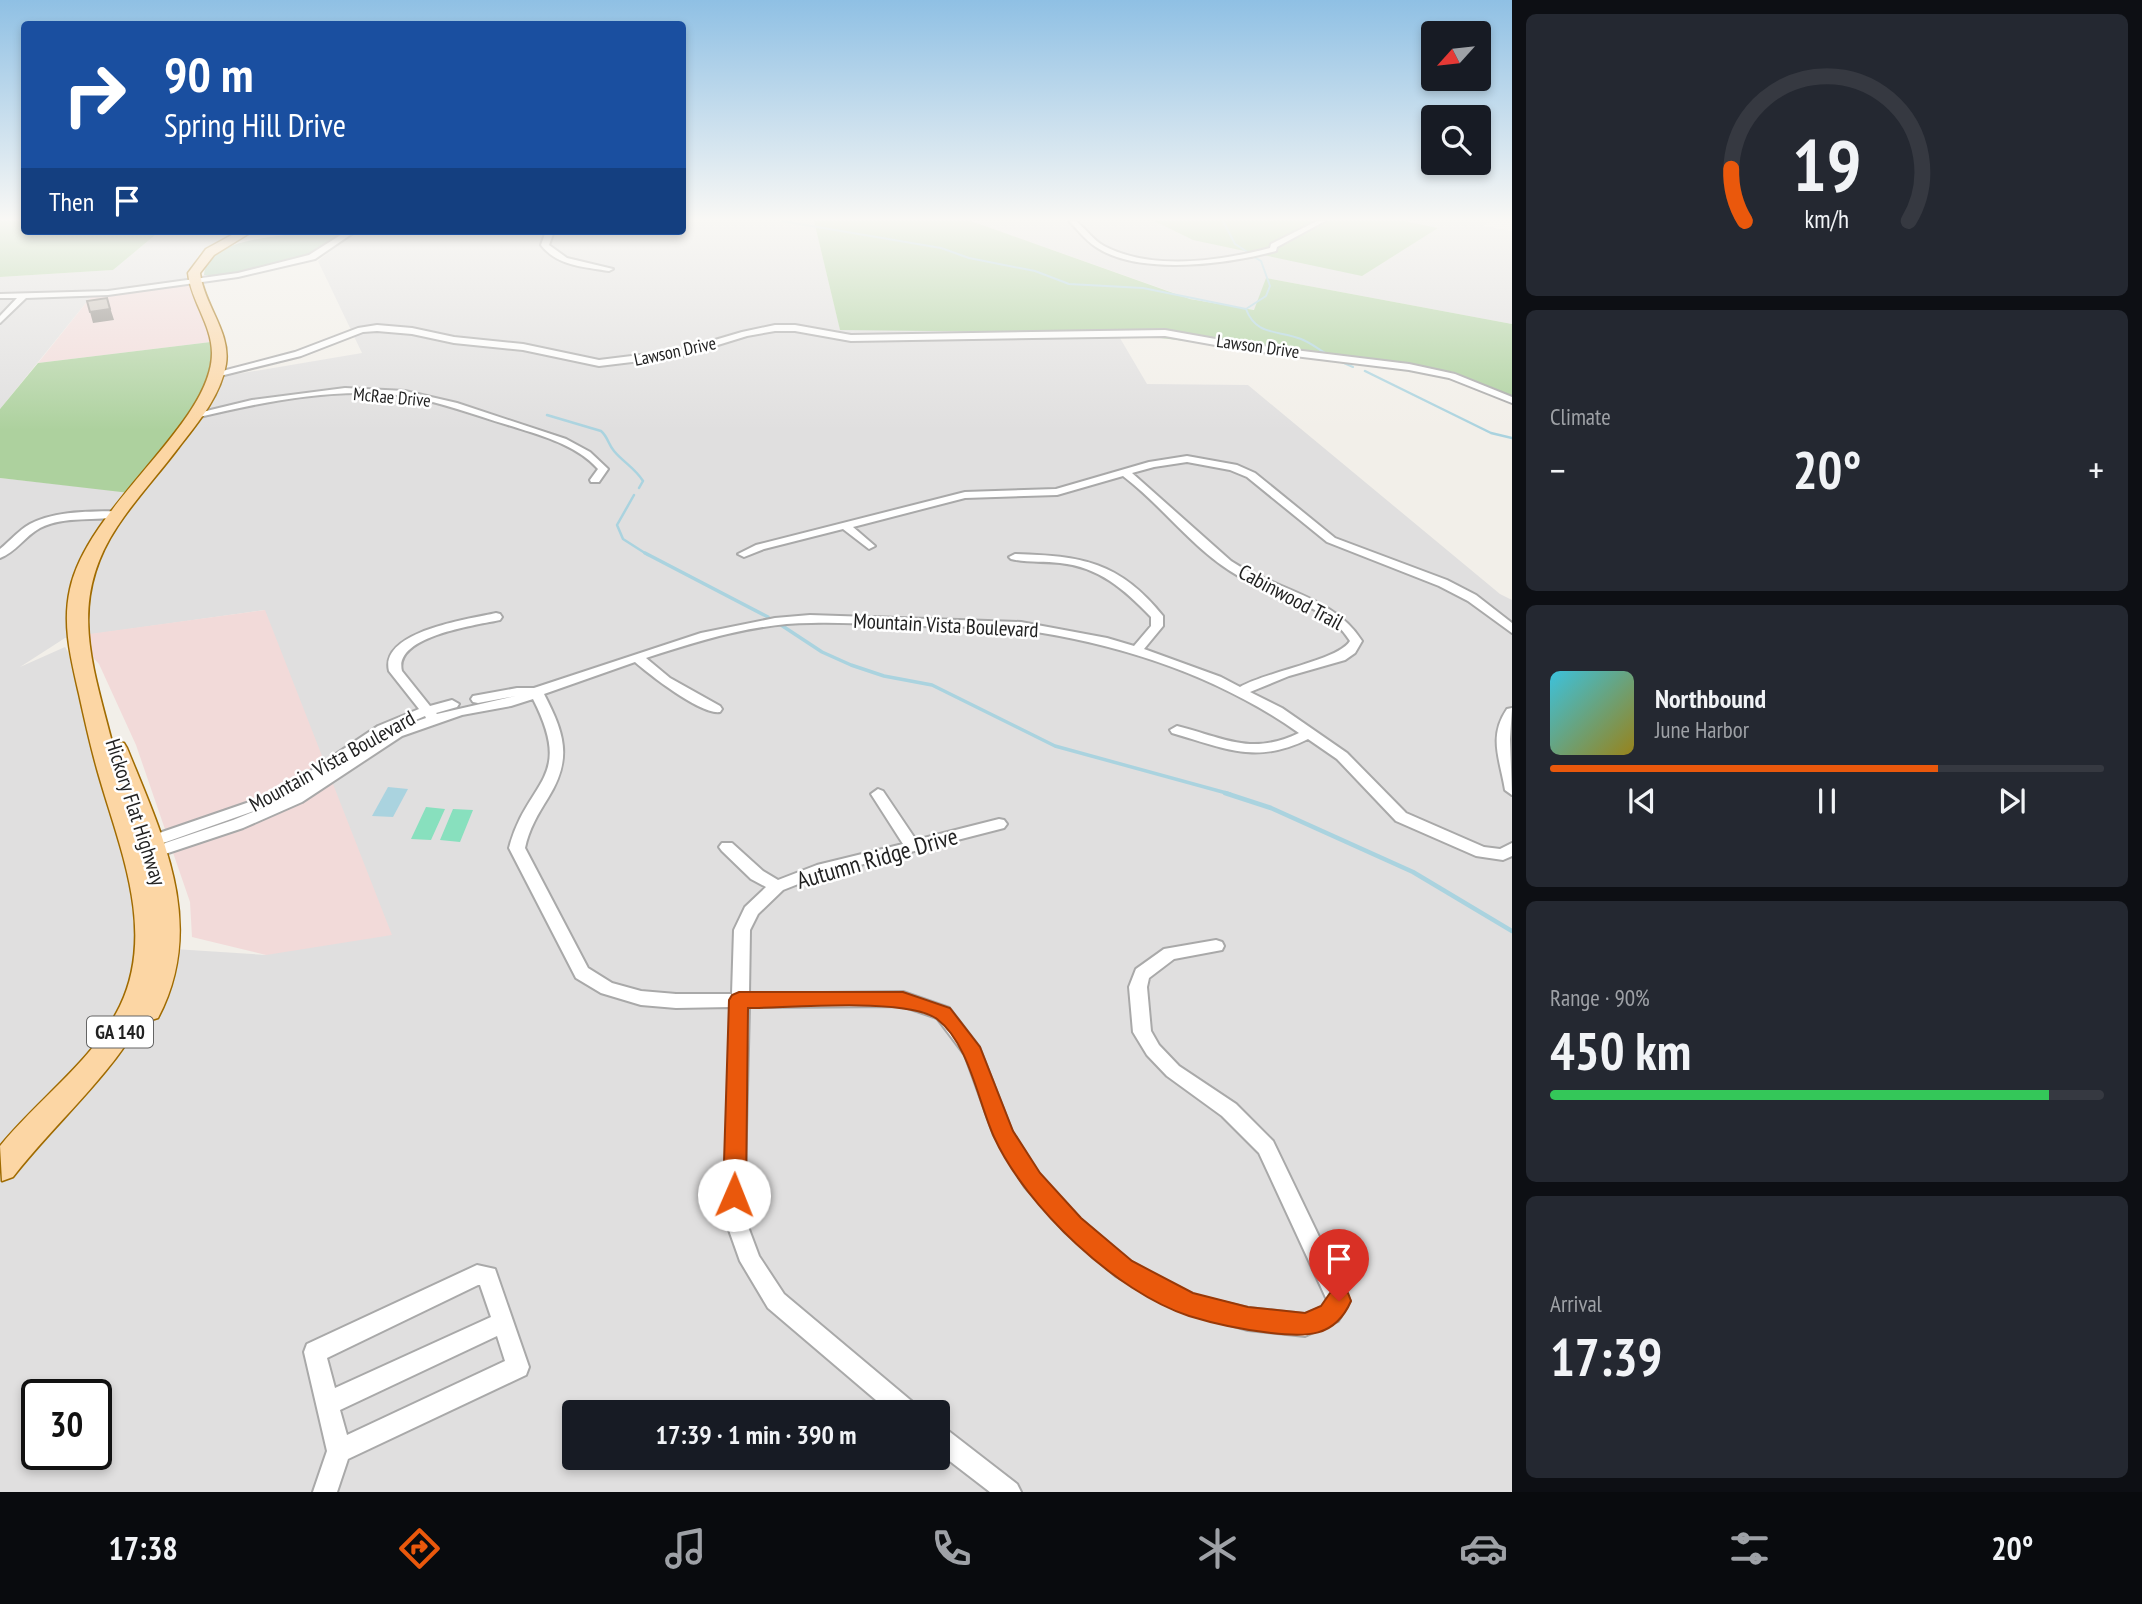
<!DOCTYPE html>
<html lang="en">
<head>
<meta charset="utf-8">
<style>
	:root { --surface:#171b24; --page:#242831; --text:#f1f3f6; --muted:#9ea1a6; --line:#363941; --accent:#ea580c }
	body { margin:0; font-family:"PT Sans Narrow",sans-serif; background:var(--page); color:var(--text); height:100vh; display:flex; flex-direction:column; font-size:26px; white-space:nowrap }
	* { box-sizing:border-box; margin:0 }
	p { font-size:23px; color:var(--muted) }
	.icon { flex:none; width:38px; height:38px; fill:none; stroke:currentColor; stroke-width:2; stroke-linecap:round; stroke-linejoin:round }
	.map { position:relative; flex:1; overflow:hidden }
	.sheet { display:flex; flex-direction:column; gap:14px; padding:14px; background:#0d0f14; width:630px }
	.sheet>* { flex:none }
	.top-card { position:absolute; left:21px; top:21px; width:665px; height:214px; border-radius:7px; box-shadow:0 4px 10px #0003; background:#1a4fa0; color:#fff; overflow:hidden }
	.needle { width:46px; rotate:243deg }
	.buttons { position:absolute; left:1421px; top:21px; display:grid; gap:14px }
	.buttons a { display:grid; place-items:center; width:70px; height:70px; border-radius:7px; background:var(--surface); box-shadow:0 4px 10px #0003; font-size:35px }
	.speed { position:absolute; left:21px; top:1379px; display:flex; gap:14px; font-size:35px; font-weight:700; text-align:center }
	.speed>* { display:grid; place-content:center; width:91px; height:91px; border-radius:50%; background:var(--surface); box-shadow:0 4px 10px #0003; line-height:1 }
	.speed .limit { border:4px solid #111; border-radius:10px; background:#fff; color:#111 }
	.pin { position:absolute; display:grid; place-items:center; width:60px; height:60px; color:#fff; margin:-72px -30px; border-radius:50% 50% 50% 0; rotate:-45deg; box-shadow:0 0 7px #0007 }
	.pin .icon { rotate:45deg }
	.me { position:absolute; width:77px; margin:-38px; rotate:1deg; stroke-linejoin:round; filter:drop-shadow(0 0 5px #0008) }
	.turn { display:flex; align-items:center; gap:24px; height:147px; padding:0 28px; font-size:32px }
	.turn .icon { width:91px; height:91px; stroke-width:2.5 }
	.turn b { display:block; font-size:49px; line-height:60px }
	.then { display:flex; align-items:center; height:66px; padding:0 28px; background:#0003; gap:14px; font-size:26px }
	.big { font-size:52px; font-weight:600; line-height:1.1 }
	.sheet .tile { flex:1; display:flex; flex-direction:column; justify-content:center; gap:10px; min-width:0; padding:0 24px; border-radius:10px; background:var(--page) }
	.sheet .dial { align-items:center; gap:0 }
	.dial svg { height:182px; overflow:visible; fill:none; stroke:var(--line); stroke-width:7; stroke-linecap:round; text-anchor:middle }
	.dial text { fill:var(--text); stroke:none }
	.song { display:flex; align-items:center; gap:21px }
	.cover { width:84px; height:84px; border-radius:10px; background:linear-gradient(135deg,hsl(190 70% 55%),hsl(50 70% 35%)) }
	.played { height:7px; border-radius:4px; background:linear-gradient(90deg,var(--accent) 70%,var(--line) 70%) }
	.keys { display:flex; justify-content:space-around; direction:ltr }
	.heat { display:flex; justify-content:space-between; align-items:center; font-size:38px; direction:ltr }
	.charge { height:10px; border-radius:5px; background:linear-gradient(90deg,#34c759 90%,var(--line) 0) }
	.trip { position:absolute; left:562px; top:1400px; width:388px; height:70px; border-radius:7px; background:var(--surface); box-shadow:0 4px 10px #0003; font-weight:600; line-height:70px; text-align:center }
	.tab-bar { display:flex; height:112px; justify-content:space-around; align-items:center; background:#090b0e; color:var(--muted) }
	.tab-bar .icon { width:49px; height:49px }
	.tab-bar .current { color:var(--accent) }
	.tab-bar b { font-size:32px; color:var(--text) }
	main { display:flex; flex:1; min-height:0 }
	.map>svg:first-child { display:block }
	.residential { fill:#e0dfdf; fill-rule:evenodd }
	.commercial { fill:#f2dad9 }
	.forest { fill:#add19e }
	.cemetery { fill:#aacbaf }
	.pitch { fill:#88e0be }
	.water { fill:#aad3df }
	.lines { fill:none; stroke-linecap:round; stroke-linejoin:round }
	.stream-far3 { stroke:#aad3df; stroke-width:2 }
	.stream-far2 { stroke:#aad3df; stroke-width:2.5 }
	.stream-far1 { stroke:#aad3df; stroke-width:3.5 }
	.stream { stroke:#aad3df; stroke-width:4.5 }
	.minor-casing { stroke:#a9a9a9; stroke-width:4 }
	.primary-casing { stroke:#a06b00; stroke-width:3 }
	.minor { fill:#fff; fill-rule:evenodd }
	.primary { fill:#fcd6a4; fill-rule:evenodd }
	.shaded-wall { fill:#8b8681 }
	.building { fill:#c7bfb8; stroke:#8b8681; stroke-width:2 }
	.route { fill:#ea580c; stroke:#983908; stroke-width:2 }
	.labels { text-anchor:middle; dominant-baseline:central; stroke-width:5; stroke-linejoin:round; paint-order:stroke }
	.far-street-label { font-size:18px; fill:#222; stroke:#fff }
	.shield { fill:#fff; stroke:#646464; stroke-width:2 }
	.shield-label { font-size:19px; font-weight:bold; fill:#222 }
	.street-label { font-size:21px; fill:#222; stroke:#fff }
	.near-street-label { font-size:24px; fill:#222; stroke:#fff }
</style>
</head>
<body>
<main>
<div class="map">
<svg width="1512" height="1492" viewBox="0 0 1512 1492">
	<rect width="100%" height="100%" fill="#f2efe9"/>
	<path class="residential" d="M683 221H814L840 329 1117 333 1147 384 1248 385 1500 594 1512 600V1492H0V478L130 492 219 377 362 353 318 261 351 234 285 231H682ZM265 610 266 955 143 947 141 907 69 654 65 647 20 667 65 638ZM37 1395H96V1454H37ZM574 1412H938V1458H574Z
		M971 221H1154L1193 240 1437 229 1404 221H1491L1484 226 1512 231V324L1266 278 1255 310 1191 299Z
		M160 231H242L200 253 186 275 188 284 94 293 0 409V277L113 270Z"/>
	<path class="commercial" d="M188 284 213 320 219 341 38 363 94 293Z
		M265 610 392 935 266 955 192 937 190 902 136 745 99 664 88 652 82 635Z"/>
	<path class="forest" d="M0 221H24V231H160L113 270 0 277Z
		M814 221H971L1190 299 1254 310 1266 278 1512 324V399L1454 372 1117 333 840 330Z
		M1154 221H1404L1438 228 1362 276 1193 240Z
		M219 341V377L130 493 0 478V409L38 363Z"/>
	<path class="cemetery" d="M292 234 340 235 302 258 227 275H204C206 241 267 238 292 234Z"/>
	<path class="pitch" d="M426 807 445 809 431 840 411 839Z
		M453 809 473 810 460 842 440 840Z"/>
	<path class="water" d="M388 787 408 789 393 817 372 816Z"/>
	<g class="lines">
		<path class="stream-far3" d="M782 221 941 248 969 258 1035 271 1069 284 1143 288 1246 309 1266 296 1270 286 1261 261 1254 257
			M1223 221 1235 244 1249 253
			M1246 309C1256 336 1278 330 1301 339 1309 342 1317 348 1325 353
			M1337 360 1353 367"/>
		<path class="stream-far2" d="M1365 371 1491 433 1512 438
			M547 415 601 431C608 437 608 444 614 451 623 462 635 468 643 481L639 488
			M634 495 617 525 623 539 648 555"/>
		<path class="stream-far1" d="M645 553 768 617
			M781 625 822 652 851 665 884 676 932 685 1055 746 1230 794"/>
		<path class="stream" d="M1225 793 1271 808 1413 872 1512 931"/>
		<g class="minor-casing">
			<path id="minor" d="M1069 221H1076C1086 229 1093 240 1104 246 1152 271 1220 261 1270 248L1271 244 1317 221H1325L1277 247 1276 251C1228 264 1139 276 1096 247 1086 241 1077 229 1069 221Z
				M347 231H356L315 259 238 277 108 295 26 298 0 323V316L17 298H0V294L108 291 238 273 309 255Z
				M546 231H554L549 245 567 258 613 269 609 271C585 267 557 266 541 245Z
				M377 325 412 328 454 337 523 344 599 360 681 350 742 332 775 325H795L851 335 1165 330 1238 343 1409 364 1455 374 1512 397V403L1449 378 1409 370 1238 349 1165 336 851 341 795 331H775L747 336 682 356 599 366 523 350 454 343 412 334 377 331 363 332 301 356 216 377 211 374 295 352 358 328Z
				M345 388 405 391 457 403 566 439 590 452 608 469 599 482H591L590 480 598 469C576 444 539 435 508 425 474 415 441 402 406 396 336 386 263 402 195 418L190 415 252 400Z
				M1187 456 1237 465 1255 473 1335 538 1447 580 1476 595 1512 623V633L1468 601 1439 586 1327 542 1247 477 1230 470 1187 462 1154 467 1132 473 1231 561C1273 589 1334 596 1362 641L1355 653 1345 660 1289 676 1250 692 1282 708 1347 753 1406 813 1484 847 1500 849 1512 843V856L1503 860 1476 856 1396 821 1337 759 1308 739C1256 765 1224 748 1172 733L1170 730 1177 726C1225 738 1251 756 1299 733 1218 676 1121 644 1023 630 991 625 956 628 923 626 886 625 848 622 811 623 755 623 699 641 646 658L670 678 720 706 722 709 720 712C701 715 650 675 635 662L544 694C564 733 573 758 548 798 538 814 529 829 525 848L588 968 612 983 641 991 676 994H732L734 930 745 907 766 887 751 879 722 851 719 847 722 843H732L763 871 778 880 817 865 903 844 871 794 878 789 883 791 916 840 999 819 1004 820 1007 824 1004 828 821 875 783 890 758 914 750 930 749 994 903 992 949 1008 979 1047 1012 1132 1039 1175 1079 1218 1130 1262 1192 1295 1248 1308 1305 1314 1322 1307 1327 1300 1259 1153 1222 1116 1167 1076 1147 1055 1133 1032 1129 987 1136 969 1164 949 1216 940 1222 942 1224 946 1222 950 1174 959 1149 978 1147 987 1151 1031 1159 1045 1179 1066 1236 1104 1273 1141 1350 1301 1338 1321 1305 1336 1248 1330 1181 1311 1116 1276 1065 1232 1025 1187 994 1135 965 1055 937 1018 902 1006 749 1007 744 1216 759 1256 784 1294 915 1404 918 1412H890L768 1308 740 1261 724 1216 731 1007 676 1008 641 1005 601 993 576 978 509 848C527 779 575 781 533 699L511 706 462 715 402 736 302 802 243 828 150 859 145 858 142 854 145 850 233 820 268 806 149 848H139L136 844 139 840 261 798 300 778 378 726 419 709 389 671C379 631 470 619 496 613L500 614 502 617 500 620C477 625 393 636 402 671L430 706 452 700 459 704 457 707 436 713 437 714 516 696 478 703 473 702 471 699 473 696 517 688H534L701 633 775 618 810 615 1021 622 1107 638 1134 646 1151 626V617C1124 589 1099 567 1060 563 1044 561 1027 563 1011 559L1009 557 1015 554C1081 556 1119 561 1163 616V626L1144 649 1221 677 1240 687C1265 672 1339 660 1350 641 1327 604 1276 597 1240 577 1195 552 1164 507 1123 476L1057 495 965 498 853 527 875 546 869 549 843 529 764 549 744 557 738 554 756 545 965 492 1056 489 1149 462ZM425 716 426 718 397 728Z
				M119 511 123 512V516C95 522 66 515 40 528 25 536 15 553 0 558V549C10 541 19 530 30 524 57 510 90 512 119 511Z
				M1512 708 1510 739 1512 795 1505 790C1500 759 1488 737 1507 709Z
				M477 1265 495 1269 529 1367 526 1375 348 1459 337 1492H313L327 1451 304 1352 307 1344ZM478 1285H480L491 1317 335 1388 327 1358ZM497 1336 505 1361 347 1435 340 1410Z
				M938 1425 946 1429 1017 1484 1021 1492H990L938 1452Z"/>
		</g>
		<g class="primary-casing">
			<path id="primary" d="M239 231H253L214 255 200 273C204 305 231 332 226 364 221 395 198 423 179 447 159 474 135 499 117 527 68 601 92 663 112 742L124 743 127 748C163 837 207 925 158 1018L148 1021 142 1019C108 1079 55 1123 13 1177L2 1181 0 1146C38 1099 93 1061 120 1006 156 931 120 849 99 776 91 749 85 721 79 694 71 659 62 625 70 589 88 505 212 424 212 353 212 325 191 301 188 273L206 249Z"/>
		</g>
		<use href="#minor" class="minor"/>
		<use href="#primary" class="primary"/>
	</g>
	<path class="shaded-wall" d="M107 298 114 320 93 323 90 312Z"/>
	<path class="building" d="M107 298 110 309 90 312 87 301Z"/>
	<linearGradient id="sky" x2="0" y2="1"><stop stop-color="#8fc0e4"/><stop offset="0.51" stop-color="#f9f8f5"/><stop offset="1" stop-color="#f9f8f5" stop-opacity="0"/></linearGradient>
	<rect width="1512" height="430" fill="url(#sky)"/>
	<path class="route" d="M739 992H903L950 1008 980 1047 1013 1131 1040 1173 1081 1218 1132 1261 1193 1293 1248 1307 1305 1313 1321 1306 1330 1293 1339 1290 1348 1293 1351 1301C1335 1338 1306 1337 1271 1333 1244 1330 1215 1324 1189 1316 1116 1292 1026 1207 994 1137 978 1102 969 1043 937 1019 907 997 789 1008 748 1008L746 1195 743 1202 734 1205 726 1202 723 1195 729 1000 732 995Z"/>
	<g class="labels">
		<g class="far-street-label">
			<text transform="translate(1258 346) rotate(8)">Lawson Drive</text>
			<text transform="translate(675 351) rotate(-12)">Lawson Drive</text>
			<text transform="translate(392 397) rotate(5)">McRae Drive</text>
		</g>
		<rect class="shield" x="87" y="1016.5" width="66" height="31" rx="5"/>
		<g class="shield-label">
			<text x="120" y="1032">GA 140</text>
		</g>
		<g class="street-label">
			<text transform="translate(1291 597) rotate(28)">Cabinwood Trail</text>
			<text transform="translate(946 625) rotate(3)">Mountain Vista Boulevard</text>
			<text transform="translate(332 761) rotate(-29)">Mountain Vista Boulevard</text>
			<text transform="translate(136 812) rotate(72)">Hickory Flat Highway</text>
		</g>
		<g class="near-street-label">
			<text transform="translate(877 858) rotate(-16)">Autumn Ridge Drive</text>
		</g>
	</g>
</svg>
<div class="buttons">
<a><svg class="needle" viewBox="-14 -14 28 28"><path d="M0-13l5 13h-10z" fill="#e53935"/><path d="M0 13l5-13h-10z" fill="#9ea1a6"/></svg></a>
<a><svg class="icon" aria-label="search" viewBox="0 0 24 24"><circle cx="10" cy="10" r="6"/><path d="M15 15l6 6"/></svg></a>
</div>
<div class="speed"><div class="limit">30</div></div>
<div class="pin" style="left:1339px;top:1301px;background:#d93025"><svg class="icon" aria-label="arrive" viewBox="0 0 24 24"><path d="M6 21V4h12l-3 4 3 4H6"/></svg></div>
<svg class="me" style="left:734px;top:1195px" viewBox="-20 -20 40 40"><circle r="19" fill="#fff"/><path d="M0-13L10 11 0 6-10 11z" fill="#ea580c"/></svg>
<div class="trip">17:39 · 1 min · 390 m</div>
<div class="top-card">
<div class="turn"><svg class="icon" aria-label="right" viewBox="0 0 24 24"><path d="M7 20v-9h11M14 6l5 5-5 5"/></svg><div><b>90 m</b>Spring Hill Drive</div></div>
<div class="then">Then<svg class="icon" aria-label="arrive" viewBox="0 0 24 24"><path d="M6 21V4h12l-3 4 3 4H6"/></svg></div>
</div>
</div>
<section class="sheet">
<div class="tile dial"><svg viewBox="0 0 100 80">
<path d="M14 69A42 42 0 1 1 86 69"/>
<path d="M14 69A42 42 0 0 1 8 46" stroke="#ea580c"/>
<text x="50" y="56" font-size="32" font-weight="700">19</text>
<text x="50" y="72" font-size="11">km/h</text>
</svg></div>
<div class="tile"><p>Climate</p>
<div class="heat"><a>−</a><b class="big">20°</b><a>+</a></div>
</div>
<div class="tile">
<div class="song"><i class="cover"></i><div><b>Northbound</b><p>June Harbor</p></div></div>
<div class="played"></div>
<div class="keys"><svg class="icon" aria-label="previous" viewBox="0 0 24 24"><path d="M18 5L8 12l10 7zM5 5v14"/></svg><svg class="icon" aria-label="pause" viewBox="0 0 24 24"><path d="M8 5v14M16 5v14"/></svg><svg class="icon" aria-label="next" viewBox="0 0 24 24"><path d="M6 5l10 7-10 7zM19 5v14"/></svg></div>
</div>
<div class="tile"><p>Range · 90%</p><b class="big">450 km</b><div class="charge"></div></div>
<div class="tile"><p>Arrival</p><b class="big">17:39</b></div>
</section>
</main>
<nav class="tab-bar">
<b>17:38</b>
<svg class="icon current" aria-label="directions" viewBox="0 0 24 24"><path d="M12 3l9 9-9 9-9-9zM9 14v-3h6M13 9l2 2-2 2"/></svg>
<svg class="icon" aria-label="music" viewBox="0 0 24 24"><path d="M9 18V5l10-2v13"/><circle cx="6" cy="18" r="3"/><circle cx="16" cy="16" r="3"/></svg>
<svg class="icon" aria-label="phone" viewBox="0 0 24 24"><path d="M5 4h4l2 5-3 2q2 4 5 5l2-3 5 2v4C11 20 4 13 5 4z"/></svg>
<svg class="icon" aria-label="climate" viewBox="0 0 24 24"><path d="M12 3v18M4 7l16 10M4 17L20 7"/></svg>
<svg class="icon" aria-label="car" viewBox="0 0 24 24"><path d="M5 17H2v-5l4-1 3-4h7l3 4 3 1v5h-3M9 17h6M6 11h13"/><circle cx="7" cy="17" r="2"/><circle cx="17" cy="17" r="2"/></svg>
<svg class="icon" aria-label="filters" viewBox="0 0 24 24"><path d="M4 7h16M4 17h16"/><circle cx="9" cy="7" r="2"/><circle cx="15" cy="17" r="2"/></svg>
<b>20°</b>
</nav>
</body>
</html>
